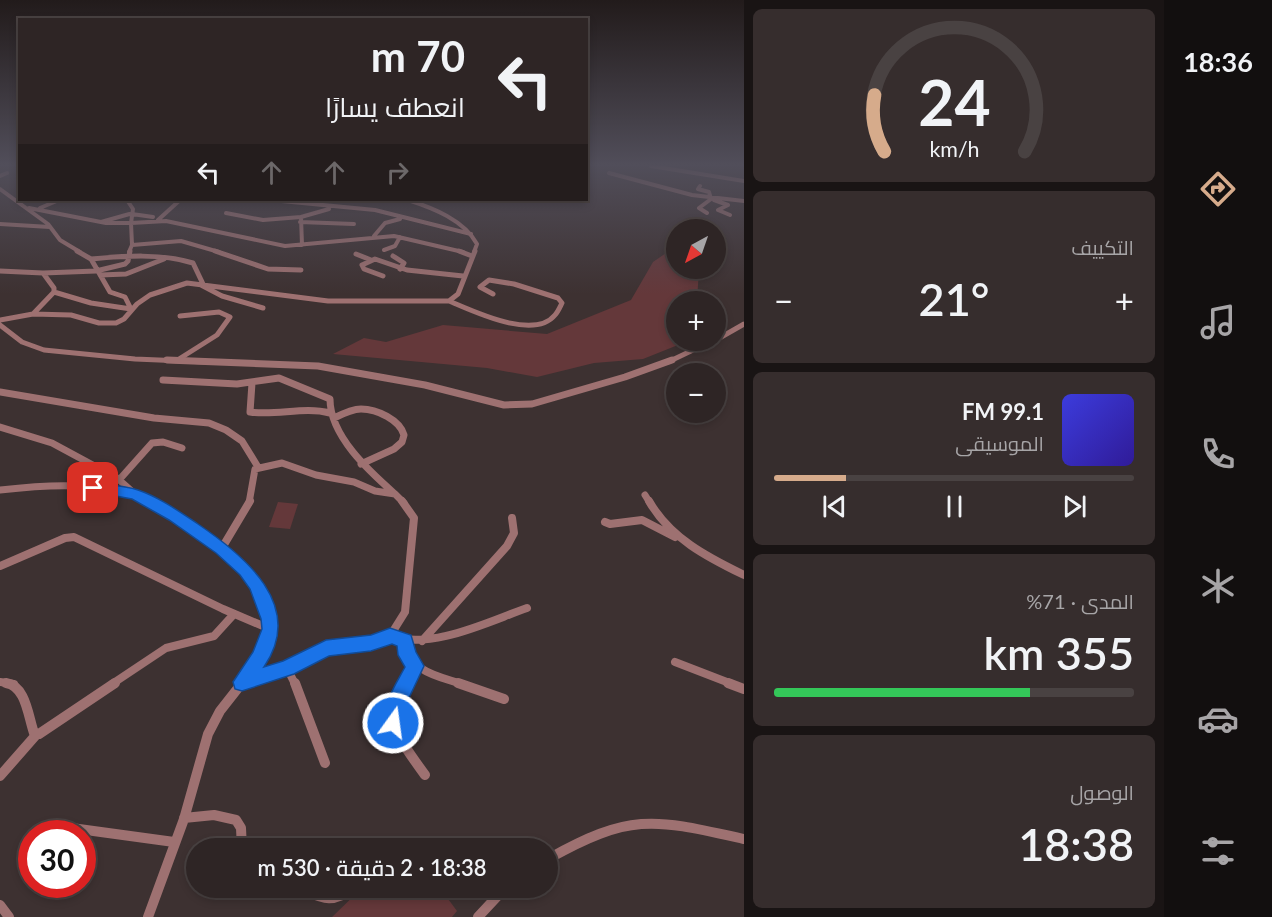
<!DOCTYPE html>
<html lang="ar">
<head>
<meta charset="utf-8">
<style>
	:root { --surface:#2e2525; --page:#362d2d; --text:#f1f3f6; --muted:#a7a5a7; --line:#494242; --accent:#d6ab8b }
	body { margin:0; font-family:Lato,Cairo,sans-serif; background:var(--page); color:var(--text); direction:rtl; height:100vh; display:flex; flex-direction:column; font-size:22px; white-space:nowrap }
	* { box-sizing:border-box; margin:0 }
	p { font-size:20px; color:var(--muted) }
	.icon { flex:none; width:33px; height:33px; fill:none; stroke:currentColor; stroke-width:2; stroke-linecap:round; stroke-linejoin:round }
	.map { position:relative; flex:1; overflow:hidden; direction:ltr }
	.panel { display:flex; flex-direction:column; gap:9px; padding:9px; background:#191414; width:420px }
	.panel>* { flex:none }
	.top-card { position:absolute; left:18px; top:18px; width:570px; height:183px; border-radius:0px; box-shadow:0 3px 9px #0003,0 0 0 2px var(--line); direction:rtl; background:#2e2525; color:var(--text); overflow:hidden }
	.needle { width:39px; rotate:220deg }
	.fabs { position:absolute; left:666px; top:219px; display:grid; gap:12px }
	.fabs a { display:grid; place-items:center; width:60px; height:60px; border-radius:50%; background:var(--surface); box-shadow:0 3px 9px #0003,0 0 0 2px var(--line); font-size:30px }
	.speed { position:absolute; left:18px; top:820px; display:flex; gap:12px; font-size:30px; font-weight:700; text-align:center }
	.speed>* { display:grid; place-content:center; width:78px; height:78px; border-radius:50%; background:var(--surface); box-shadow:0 3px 9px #0003,0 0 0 2px var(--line); line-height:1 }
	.speed .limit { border:9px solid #d22; background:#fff; color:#111 }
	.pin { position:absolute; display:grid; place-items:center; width:51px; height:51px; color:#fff; margin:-26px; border-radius:12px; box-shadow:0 3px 9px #0006 }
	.me { position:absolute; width:66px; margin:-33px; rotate:14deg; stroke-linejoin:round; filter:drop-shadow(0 0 4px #0008) }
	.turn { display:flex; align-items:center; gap:21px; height:126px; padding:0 24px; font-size:27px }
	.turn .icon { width:78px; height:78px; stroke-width:2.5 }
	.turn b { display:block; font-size:42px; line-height:51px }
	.lanes { display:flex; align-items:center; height:57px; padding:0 24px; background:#0003; justify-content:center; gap:30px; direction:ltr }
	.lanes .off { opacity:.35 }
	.big { font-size:45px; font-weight:600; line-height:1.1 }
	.panel .tile { flex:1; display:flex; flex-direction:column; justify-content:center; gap:9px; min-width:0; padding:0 21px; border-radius:9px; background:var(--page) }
	.panel .dial { align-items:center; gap:0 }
	.dial svg { height:156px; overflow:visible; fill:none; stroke:var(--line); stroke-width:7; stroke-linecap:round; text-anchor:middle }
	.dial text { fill:var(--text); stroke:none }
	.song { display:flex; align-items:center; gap:18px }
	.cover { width:72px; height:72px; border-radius:9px; background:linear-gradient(135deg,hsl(240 70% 55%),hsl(250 70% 35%)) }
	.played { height:6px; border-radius:3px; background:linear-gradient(90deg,var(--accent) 20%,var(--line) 20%) }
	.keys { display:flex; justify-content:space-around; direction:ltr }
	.heat { display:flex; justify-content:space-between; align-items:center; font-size:33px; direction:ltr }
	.charge { height:9px; border-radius:4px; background:linear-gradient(90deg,#34c759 71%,var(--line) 0) }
	.trip { position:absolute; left:186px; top:838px; width:372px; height:60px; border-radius:30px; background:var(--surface); box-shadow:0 3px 9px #0003,0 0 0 2px var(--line); font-weight:600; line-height:60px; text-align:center; direction:rtl }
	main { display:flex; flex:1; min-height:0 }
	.tab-bar { display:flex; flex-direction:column; width:108px; justify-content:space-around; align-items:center; background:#120f0f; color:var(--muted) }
	.tab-bar .icon { width:42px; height:42px }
	.tab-bar .on { color:var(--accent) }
	.tab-bar b { font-size:27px; color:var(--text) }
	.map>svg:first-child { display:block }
	.green { fill:#64383a }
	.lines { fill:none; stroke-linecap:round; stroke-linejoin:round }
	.street-far4 { stroke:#9e7171; stroke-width:4 }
	.street-far3 { stroke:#9e7171; stroke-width:5 }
	.street-far2 { stroke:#9e7171; stroke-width:7 }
	.street-far1 { stroke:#9e7171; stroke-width:8 }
	.street { stroke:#9e7171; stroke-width:10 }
	.route { fill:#1a73e8; stroke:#114b97; stroke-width:1.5 }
</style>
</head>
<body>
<main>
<nav class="tab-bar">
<b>18:36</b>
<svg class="icon on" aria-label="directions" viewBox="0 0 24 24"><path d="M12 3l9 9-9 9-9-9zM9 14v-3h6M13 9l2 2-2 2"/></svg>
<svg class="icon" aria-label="music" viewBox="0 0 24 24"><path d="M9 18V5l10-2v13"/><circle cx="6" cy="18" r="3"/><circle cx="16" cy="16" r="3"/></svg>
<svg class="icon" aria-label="phone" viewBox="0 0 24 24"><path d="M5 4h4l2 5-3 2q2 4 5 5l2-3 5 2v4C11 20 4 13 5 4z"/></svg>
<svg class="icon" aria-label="climate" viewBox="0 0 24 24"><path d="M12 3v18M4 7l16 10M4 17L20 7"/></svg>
<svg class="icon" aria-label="car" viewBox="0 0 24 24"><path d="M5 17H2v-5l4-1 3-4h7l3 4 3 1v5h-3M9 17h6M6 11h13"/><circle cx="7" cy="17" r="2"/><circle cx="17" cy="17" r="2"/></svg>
<svg class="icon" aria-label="filters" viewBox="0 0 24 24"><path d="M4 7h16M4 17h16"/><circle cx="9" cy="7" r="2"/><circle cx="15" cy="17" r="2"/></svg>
</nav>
<section class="panel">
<div class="tile dial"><svg viewBox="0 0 100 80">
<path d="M14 69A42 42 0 1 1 86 69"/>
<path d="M14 69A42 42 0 0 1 9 40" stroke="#d6ab8b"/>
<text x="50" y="56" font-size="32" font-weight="700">24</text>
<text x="50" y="72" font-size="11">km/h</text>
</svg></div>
<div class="tile"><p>التكييف</p>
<div class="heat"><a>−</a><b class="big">21°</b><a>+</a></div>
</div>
<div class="tile">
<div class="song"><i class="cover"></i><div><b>99.1 FM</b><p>الموسيقى</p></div></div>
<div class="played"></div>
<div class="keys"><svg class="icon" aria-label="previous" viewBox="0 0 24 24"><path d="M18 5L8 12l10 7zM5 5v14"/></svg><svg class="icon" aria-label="pause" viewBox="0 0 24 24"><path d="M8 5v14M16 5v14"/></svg><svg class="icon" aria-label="next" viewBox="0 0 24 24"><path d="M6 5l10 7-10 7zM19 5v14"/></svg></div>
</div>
<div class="tile"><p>المدى · 71%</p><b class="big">355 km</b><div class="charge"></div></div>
<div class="tile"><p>الوصول</p><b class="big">18:38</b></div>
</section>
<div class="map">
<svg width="744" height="917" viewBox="0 0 744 917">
	<rect width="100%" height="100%" fill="#3d3131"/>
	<path class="green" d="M669 251 676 253V268L699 269 697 301 676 302V340L688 341 643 359 594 363 537 377 487 368 333 354 364 338 386 342 443 325 547 334 631 300 653 262Z
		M278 502 298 504 290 529 269 527Z
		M362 888H440L457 911 452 917H332Z"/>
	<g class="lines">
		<path class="street-far4" d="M651 166 744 181
			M609 173 692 195 744 201
			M0 176 7 173
			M700 186 698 189 709 192 711 199 699 208 707 213
			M0 189 48 224 60 240 80 252
			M271 200 375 210 471 234
			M408 200C433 208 464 220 477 244L474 252
			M714 200 728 205 718 210 730 215
			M29 208 106 223H131L133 209 127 200
			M40 208 59 200
			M226 213 263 220 301 217
			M132 214 153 217
			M158 220 180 200
			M101 222 133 213
			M300 222 354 224
			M0 224 50 227
			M374 236 385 223 400 219
			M132 245 181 241 219 252
			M302 245 301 217 329 209
			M384 250 395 246 400 237
			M129 252 132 245 131 223 166 221 285 246 394 236 463 252"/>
		<path class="street-far3" d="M77 251 91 259 110 292 125 297 131 309
			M215 251 268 269 301 270
			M459 251 472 256
			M356 254 371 260
			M393 256 404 263 400 269
			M91 259C125 256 160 253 193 263L203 284
			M0 271 43 273 54 288V292L33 314 0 320
			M43 273 96 271 125 264 128 261 130 251
			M100 275 126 274 164 259
			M383 276 364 269 362 265 375 259 407 270 463 276
			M201 285 222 296 263 308
			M54 292 91 303 131 309
			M449 301C473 311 534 341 555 315 558 312 560 307 562 303L558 298 514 284 489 280 480 287 493 294
			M33 314 71 315 99 323H116L124 319 137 304 150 295 187 283 328 301H449L458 294 475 251
			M0 325 22 342 44 350 135 359 206 362
			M716 340 744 324
			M179 359 217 335 230 317 219 312 180 316
			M668 362 714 340"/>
		<path class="street-far2" d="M167 360 318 366 425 385 504 405 532 404 625 377 672 360
			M163 380 237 384 279 378 330 399C330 436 369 471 395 494
			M252 383 250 412C277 416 304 406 330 413
			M0 392 154 418 209 423 226 430 242 441 258 467
			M334 418C342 414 352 409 361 409 377 409 400 420 404 435L402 442 394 449 361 464
			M0 427 52 443 115 477 98 488
			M117 478 135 494
			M119 480 152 443 163 442 182 448
			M0 490C52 484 104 481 154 503
			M645 495 650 503
			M249 503 255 469 282 463 316 475 354 482 375 491 395 494 404 503"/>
		<path class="street-far1" d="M150 501C192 520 276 580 270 632 267 652 253 669 241 684
			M649 501C670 538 707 557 744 575
			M605 522 610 524 642 520 675 537
			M222 548 250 501
			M0 566 65 538 74 537 223 609 270 629
			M390 636C432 650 487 622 527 608
			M405 641C412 673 434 675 462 684
			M422 641 507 546 514 533 512 518
			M675 662 732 684
			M287 668 295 684
			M0 682 14 684
			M243 682 287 668 326 648 383 641 390 636 405 612 414 518 402 501
			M112 684 166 648 214 636 234 614
			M405 684 415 666"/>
		<path class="street" d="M6 683C26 686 28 716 34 733L39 734 115 683
			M295 683 325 763
			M406 683C385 725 400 740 425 775
			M458 683 504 699
			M728 683 744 689
			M0 776 36 735
			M184 818 214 815 236 820 241 828 242 849
			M57 826 174 842
			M548 859C632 812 654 819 744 839
			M298 888C322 898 331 905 354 888
			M0 905 9 917
			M148 917 184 819 208 734 220 711 242 683
			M478 917 505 888"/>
	</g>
	<linearGradient id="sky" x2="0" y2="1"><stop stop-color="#221b1b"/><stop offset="0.56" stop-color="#514e5a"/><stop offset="1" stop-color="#514e5a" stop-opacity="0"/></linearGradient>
	<rect width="744" height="294" fill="url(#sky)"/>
	<path class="route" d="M93 483C107 485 124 485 138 490 159 497 180 512 198 524 245 556 306 606 264 667L283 661 326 640 371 635 390 628 411 635 416 652 424 666 408 700 400 730 393 733 386 730C378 710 396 684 405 667L398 655 397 646 392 644 371 651 329 656 294 674 242 691 235 689 233 682 253 652 262 629 261 619 250 589 240 575 216 553 169 520 132 499 88 491 86 488 88 484Z"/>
</svg>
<div class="fabs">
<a><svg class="needle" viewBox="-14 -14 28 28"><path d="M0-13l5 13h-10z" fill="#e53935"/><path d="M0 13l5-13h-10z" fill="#a7a5a7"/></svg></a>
<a>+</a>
<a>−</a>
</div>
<div class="speed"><div class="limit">30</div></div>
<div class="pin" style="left:93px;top:488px;background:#d93025"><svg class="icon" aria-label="arrive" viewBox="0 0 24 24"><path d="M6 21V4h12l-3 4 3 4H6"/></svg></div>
<svg class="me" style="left:393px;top:723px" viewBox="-20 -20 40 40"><circle r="17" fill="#1a73e8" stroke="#fff" stroke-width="3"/><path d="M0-11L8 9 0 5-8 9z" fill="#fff"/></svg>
<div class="trip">18:38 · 2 دقيقة · 530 m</div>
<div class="top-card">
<div class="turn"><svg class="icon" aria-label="left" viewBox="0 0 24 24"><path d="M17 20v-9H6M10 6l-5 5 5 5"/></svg><div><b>70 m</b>انعطف يسارًا</div></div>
<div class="lanes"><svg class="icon" aria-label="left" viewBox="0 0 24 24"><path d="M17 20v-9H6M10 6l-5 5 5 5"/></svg><svg class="icon off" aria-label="ahead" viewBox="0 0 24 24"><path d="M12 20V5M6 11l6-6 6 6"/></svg><svg class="icon off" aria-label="ahead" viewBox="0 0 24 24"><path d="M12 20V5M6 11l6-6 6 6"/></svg><svg class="icon off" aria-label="right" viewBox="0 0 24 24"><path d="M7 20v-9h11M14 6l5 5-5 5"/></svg></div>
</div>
</div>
</main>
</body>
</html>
